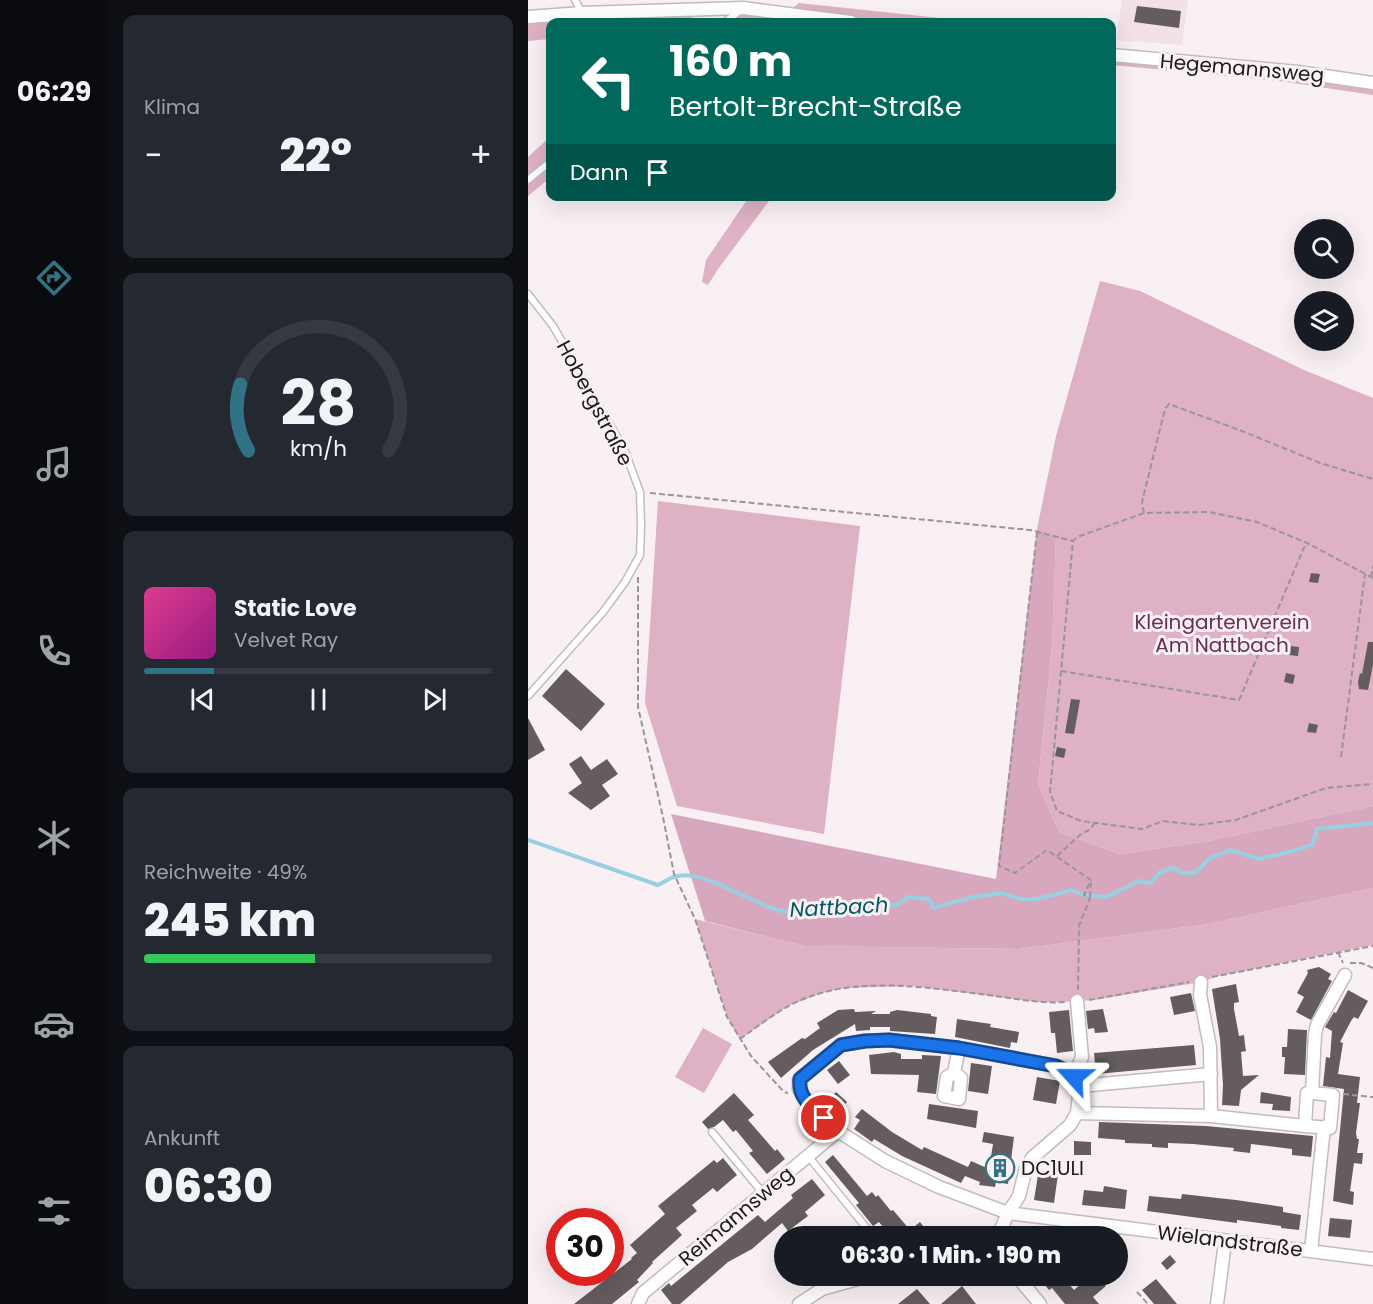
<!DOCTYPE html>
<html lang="de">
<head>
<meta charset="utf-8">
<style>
	:root { --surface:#171b24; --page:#242831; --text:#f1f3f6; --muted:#9ea1a6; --line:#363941; --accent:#317385 }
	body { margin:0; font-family:Poppins,sans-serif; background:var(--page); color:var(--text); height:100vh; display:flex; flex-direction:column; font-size:22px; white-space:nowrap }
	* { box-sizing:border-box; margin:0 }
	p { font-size:20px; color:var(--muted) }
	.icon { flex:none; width:33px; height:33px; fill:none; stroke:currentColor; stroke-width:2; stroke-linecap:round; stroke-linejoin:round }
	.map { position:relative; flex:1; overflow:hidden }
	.details { display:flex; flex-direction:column; gap:15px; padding:15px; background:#0d0f14; width:420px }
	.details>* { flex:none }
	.hud { position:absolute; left:18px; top:18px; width:570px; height:183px; border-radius:12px; box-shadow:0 6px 24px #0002; background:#00695c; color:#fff; overflow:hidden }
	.fabs { position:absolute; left:766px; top:219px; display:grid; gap:12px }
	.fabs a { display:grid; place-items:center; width:60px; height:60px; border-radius:50%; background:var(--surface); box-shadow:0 6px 24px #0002; font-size:30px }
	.speed { position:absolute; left:18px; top:1208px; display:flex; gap:12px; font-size:30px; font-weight:700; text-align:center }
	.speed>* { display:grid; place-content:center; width:78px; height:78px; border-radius:50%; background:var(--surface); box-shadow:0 6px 24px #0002; line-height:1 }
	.speed .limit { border:9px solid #d22; background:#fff; color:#111 }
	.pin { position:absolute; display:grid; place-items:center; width:51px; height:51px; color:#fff; margin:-26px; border:3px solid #fff; border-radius:50%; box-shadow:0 2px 6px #0007 }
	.me { position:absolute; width:66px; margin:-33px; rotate:294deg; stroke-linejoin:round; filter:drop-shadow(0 0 4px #0008) }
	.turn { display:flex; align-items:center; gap:21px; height:126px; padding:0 24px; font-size:27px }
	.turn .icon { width:78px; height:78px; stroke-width:2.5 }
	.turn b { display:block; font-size:42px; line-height:51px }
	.then { display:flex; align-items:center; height:57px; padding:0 24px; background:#0003; gap:12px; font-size:22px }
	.big { font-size:45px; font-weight:800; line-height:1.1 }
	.details .tile { flex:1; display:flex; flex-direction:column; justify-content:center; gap:9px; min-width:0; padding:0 21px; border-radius:12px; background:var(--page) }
	.details .dial { align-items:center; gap:0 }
	.dial svg { height:156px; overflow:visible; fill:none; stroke:var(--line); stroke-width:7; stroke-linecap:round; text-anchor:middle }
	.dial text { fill:var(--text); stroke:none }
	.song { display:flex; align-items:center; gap:18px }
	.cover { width:72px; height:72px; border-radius:9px; background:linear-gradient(135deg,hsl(330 70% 55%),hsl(310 70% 35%)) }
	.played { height:6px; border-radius:3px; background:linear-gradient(90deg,var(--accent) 20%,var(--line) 20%) }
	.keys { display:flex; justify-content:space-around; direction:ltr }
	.heat { display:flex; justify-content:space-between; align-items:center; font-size:33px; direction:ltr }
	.charge { height:9px; border-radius:4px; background:linear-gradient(90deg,#34c759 49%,var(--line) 0) }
	.trip { position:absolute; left:246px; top:1226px; width:354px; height:60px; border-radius:30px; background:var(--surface); box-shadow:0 6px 24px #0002; font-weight:800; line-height:60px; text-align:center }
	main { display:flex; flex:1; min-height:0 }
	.tab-bar { display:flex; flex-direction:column; width:108px; justify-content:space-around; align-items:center; background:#090b0e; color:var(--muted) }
	.tab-bar .icon { width:42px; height:42px }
	.tab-bar .on { color:var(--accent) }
	.tab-bar b { font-size:27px; color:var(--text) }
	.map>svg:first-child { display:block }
	.built { fill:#f2e1e8 }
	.green { fill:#deb1c5 }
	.forest { fill:#d7a8bd }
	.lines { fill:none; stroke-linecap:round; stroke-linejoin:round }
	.stream { stroke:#98d0e1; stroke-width:4 }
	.building { fill:#645c5f }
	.lane-casing { stroke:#c3bbbe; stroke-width:9 }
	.street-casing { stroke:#c3bbbe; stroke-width:15 }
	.path { stroke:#9b9597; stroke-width:2; stroke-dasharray:6 3; stroke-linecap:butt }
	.lane { stroke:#fff; stroke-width:6 }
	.street { stroke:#fff; stroke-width:12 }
	.route-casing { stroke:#114b97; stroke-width:15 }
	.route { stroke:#1a73e8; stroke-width:10 }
	.labels { text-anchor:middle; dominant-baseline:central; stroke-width:6; stroke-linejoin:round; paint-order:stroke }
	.street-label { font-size:20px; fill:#1c191a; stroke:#f9f0f4 }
	.park-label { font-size:20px; fill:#692e4d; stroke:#f9f0f4 }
	.poi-label { font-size:20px; fill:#1c191a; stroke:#f9f0f4; text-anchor:start }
	.water-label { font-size:21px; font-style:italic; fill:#035567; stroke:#f9f0f4 }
</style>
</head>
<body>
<main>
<nav class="tab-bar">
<b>06:29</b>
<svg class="icon on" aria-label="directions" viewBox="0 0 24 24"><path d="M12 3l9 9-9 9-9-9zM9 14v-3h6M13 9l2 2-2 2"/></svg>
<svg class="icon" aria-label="music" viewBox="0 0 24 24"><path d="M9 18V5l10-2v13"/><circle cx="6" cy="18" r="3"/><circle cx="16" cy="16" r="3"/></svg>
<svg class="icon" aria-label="phone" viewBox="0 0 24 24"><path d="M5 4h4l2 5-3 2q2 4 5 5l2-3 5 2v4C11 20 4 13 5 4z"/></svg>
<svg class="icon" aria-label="climate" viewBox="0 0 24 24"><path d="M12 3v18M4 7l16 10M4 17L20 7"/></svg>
<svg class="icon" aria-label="car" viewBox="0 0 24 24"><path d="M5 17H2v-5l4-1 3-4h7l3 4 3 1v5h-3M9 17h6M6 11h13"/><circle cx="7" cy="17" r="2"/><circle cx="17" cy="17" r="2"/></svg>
<svg class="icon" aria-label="filters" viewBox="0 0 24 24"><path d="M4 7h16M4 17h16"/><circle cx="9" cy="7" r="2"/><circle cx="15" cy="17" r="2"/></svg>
</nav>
<section class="details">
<div class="tile"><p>Klima</p>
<div class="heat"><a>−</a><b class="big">22°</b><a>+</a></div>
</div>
<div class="tile dial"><svg viewBox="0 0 100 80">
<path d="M14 69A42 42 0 1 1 86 69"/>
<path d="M14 69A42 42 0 0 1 10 35" stroke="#317385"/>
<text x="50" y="56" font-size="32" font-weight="700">28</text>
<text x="50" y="72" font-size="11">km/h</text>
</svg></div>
<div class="tile">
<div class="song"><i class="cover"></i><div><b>Static Love</b><p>Velvet Ray</p></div></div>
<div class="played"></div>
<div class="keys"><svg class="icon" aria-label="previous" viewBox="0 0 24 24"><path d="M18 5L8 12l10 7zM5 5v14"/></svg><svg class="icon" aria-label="pause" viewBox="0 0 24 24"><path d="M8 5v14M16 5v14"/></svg><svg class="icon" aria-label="next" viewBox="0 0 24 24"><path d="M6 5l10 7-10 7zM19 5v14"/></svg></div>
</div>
<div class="tile"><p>Reichweite · 49%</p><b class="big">245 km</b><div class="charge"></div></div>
<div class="tile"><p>Ankunft</p><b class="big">06:30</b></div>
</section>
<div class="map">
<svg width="845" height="1304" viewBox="0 0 845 1304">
	<rect width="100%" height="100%" fill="#f9f0f4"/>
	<path class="built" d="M594 0H660L654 45 588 40Z"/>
	<path class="green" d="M271 3 449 22H450H203L215 12 253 18Z
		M158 12 165 19 166 22H22V39L0 41V21Z
		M584 58 759 74 845 88V95L751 81 584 65Z
		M22 137V178L0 196V157Z
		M221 197H244L190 269 180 285 174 282 178 260Z
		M572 281 612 291 776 370 845 398V806L680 841 592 854 531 832 510 784 524 648 528 537 509 529 528 436Z
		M130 501 332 526 296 834 149 806 117 703Z
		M845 888V945L690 976 673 982 566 1000 533 1002H509L385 986 316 988 294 993 260 1006 212 1039 199 1017 167 919 276 946 491 949 681 924Z
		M175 1028 204 1044 176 1093 147 1077Z"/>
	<path class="forest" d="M509 529 528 537 524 648 510 784 531 832 592 854 680 841 845 806V888L681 924 491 949 276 946 177 921 143 814 468 879Z"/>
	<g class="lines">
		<path class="stream" d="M0 840 130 885C137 882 142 877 150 876 177 870 225 905 254 911 274 915 293 911 313 908 316 907 350 902 352 902 357 903 362 905 367 906L381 897 401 899 405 908 445 897 473 893 493 899H509L544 890 556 895 578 897 611 881 623 883 632 872 646 868 654 873H667L682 858 703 850 731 859 773 849 785 844 789 829 845 823"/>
	</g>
	<path class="building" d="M609 6 653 11 651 28 606 22Z
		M783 573 792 574 790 583 781 582Z
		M840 642H845V665L840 690 831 689 830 682 832 673 834 674Z
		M763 646 771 647 770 656 761 655Z
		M38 669 77 704 53 731 14 696Z
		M758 673 767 675 765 684 756 682Z
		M543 699 552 700 546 734 537 733Z
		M0 718 17 750 0 760Z
		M781 723 790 725 788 733 779 732Z
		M529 747 538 749 536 758 527 756Z
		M53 756 63 770 79 759 90 774 74 785 82 796 63 810 40 793 54 783 41 764Z
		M791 967 803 974 800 979 804 981 783 1020 768 1012 776 997 769 993 780 973 779 970Z
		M708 984 711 1002 706 1003V1009L711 1036 716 1035 717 1045 718 1051 713 1052 715 1076 731 1075 713 1090 711 1106 694 1105 695 1085 692 1039 684 989Z
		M820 990 840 1001 830 1019 826 1017 823 1021 812 1042 815 1043 810 1074 832 1077 829 1103H832L828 1133 829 1139H831L829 1153H835L834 1164 826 1163 822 1191 826 1192 825 1205 805 1201 816 1089 795 1086 798 1057 802 1058 804 1031 797 1027 806 1012 808 1013Z
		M663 993 667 1011 646 1015 642 997Z
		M326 1009 327 1012 348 1011 343 1014H362V1012L369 1010 403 1014V1016L409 1017 407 1034 362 1031V1027H342V1030L328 1031 327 1024 285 1050 253 1078 240 1062 274 1038 277 1039 292 1028 289 1023 310 1010Z
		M575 1009 580 1032 567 1033 566 1028 560 1029 558 1011Z
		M541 1010 545 1051 529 1053 527 1033H523L521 1012Z
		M429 1019 463 1024 462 1027 491 1032 489 1043 483 1042 482 1048 427 1037Z
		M760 1029 779 1030 777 1075 756 1074 757 1057H754V1047H759Z
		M666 1045 668 1065 568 1074 566 1053Z
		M366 1052 373 1054V1059H394V1055L413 1056 408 1094 389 1092 391 1075 343 1074 341 1055Z
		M311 1061 322 1075 310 1084 299 1070Z
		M443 1063 464 1066 460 1094 440 1091Z
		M509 1077 532 1081 528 1104 505 1100Z
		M308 1092 319 1102 308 1114 297 1104Z
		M733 1092 763 1097 762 1111 744 1110 745 1104 732 1103Z
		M206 1093 226 1115 220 1120 247 1151 249 1149 257 1159 239 1174 221 1153 225 1151 208 1130 205 1132 195 1120 186 1127 180 1129 174 1122Z
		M401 1104 450 1111 448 1128 399 1119Z
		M334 1109 364 1132 394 1150 396 1147 440 1167 443 1161 461 1169 465 1144 454 1142 456 1132 486 1137 480 1184 468 1182 467 1187 451 1185 452 1182 437 1176 433 1183 374 1156 346 1139 344 1142 326 1129 332 1120 327 1117Z
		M571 1122 678 1126 785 1136 783 1157 764 1155V1149L723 1144 722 1153 705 1151 706 1148 665 1144 640 1143V1148L624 1147V1144L597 1143V1140L570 1138Z
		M546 1141 563 1142V1155H546Z
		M305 1155 339 1196 344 1192 348 1197 350 1195 363 1211 365 1210 382 1230 392 1222 403 1236H362L351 1222 345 1226 328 1205 331 1203 297 1162Z
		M195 1158 209 1175 189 1192 185 1188 164 1205 169 1211 148 1228 154 1235 124 1262 125 1263 109 1280 111 1282 84 1304H46L104 1259 103 1258 109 1253 102 1245 137 1214 130 1206 186 1160 189 1163Z
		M522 1166 531 1167 526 1203 506 1200 510 1175 521 1177Z
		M284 1179 297 1195 277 1212 280 1216 260 1231 254 1223 224 1249 200 1262 152 1304H144L133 1290 141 1283 143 1286 230 1215 237 1222 265 1198 263 1195Z
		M576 1186 599 1190 597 1209 554 1205 556 1190 575 1192Z
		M654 1194 708 1200 755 1207V1212L773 1215 771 1230 753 1228V1226L709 1220V1223L619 1211 621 1196 653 1199Z
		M802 1218 824 1220 822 1238 800 1236Z
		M642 1255 648 1262 639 1270 633 1263Z
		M509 1275H533L546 1290 563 1275H568L578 1286 565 1297 571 1304H537L524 1288 521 1290Z
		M628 1279 649 1304H626L614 1290Z
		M434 1286 448 1304H413Z
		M389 1289 402 1304H370Z"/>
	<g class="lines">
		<g class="lane-casing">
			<path id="lane" d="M47 0 54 13
				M197 22 213 10
				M0 180 22 162
				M0 294 25 326 96 449 112 492 113 525 112 555 97 582 75 612 0 696
				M184 1132 235 1193
				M280 1156 345 1236"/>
		</g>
		<g class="street-casing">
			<path id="street" d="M0 17 54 13 215 8 323 22
				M584 55 770 72 845 83
				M673 982 672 995 682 1047 683 1116
				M426 1073 419 1077 416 1096 431 1099 433 1078 426 1073 431 1048
				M546 1077 554 1057 549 1001
				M552 1086 683 1074
				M784 1093 805 1095 802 1128 777 1126 779 1093H784L787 1034 789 1025 817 975
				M549 1113 683 1116 777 1126
				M470 1236 480 1213 491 1196 498 1168 504 1158 542 1125 549 1113 552 1086 539 1071 528 1066 431 1048 361 1040 337 1041 313 1045 271 1079V1089L275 1096 310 1131 357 1161 411 1187 480 1213 845 1259
				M783 1251 796 1127
				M488 1275 512 1304
				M110 1304 115 1293 310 1131
				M271 1304 294 1289 344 1275
				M689 1304 697 1242"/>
		</g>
		<path class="path" d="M122 493 502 530 545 541
			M616 513 614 502 637 409 641 404 714 431 792 463 845 479
			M509 532 471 866 487 873 519 850 563 880 556 895 562 898 551 926 550 990
			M110 577V707L135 817 146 874 167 919 199 1017 223 1056 256 1092 260 1093
			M843 577 845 566
			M845 578 779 543 729 522 681 512 616 513 549 537 545 541 522 792 529 811 553 821 614 829 635 821 670 825 708 820 798 788 845 784
			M533 671 711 700 778 543
			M813 757 837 574
			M529 856 553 834 561 830 567 823
			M562 897 563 882
			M810 952 815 963
			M822 963H833L845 968
			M684 977 845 946
			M561 1000 661 982
			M212 1039C233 1024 254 1007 278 998 335 976 401 988 460 995 485 998 511 1004 537 1002
			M815 1094 845 1097
			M609 1292 620 1304"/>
		<use href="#lane" class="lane"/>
		<use href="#street" class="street"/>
	</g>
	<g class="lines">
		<g class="route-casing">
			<path id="route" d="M296 1118C283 1106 270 1098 272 1079L313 1045 337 1041 361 1040 431 1048 528 1066 539 1071 546 1077"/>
		</g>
		<use href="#route" class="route"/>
	</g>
	<defs>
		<g id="building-ring" transform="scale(1.5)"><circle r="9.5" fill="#f9f0f4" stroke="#317385" stroke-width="1.5"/><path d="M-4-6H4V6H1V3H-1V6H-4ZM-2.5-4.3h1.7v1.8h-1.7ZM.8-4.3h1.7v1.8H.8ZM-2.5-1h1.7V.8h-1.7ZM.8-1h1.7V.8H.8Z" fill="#317385"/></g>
	</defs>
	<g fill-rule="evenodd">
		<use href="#building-ring" x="472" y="1168"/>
	</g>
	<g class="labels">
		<g class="street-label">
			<text transform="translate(714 68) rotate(5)">Hegemannsweg</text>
			<text transform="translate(67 403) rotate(62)">Hobergstraße</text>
			<text transform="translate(208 1216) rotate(-40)">Reimannsweg</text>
			<text transform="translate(702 1241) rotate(7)">Wielandstraße</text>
		</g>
		<g class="park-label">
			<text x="694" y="622">Kleingartenverein<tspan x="694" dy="23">Am Nattbach</tspan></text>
		</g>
		<g class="poi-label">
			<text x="493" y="1168">DC1ULI</text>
		</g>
		<g class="water-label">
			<text transform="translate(311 907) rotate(-3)">Nattbach</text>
		</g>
	</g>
</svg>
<div class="fabs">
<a><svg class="icon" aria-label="search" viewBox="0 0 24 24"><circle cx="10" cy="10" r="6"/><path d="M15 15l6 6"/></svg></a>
<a><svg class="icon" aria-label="layers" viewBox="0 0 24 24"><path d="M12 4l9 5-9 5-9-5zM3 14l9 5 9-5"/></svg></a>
</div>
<div class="speed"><div class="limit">30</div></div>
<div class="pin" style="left:296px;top:1118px;background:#d93025"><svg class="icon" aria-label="arrive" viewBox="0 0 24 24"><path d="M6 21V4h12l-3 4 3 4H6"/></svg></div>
<svg class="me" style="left:546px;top:1077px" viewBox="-20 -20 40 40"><path d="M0-17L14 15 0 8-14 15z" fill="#1a73e8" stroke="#fff" stroke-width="4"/></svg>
<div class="trip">06:30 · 1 Min. · 190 m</div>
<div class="hud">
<div class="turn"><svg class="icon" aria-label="left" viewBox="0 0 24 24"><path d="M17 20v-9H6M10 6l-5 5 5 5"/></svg><div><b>160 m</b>Bertolt-Brecht-Straße</div></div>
<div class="then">Dann<svg class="icon" aria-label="arrive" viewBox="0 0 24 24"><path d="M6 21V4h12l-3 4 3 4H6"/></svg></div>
</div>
</div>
</main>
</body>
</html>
